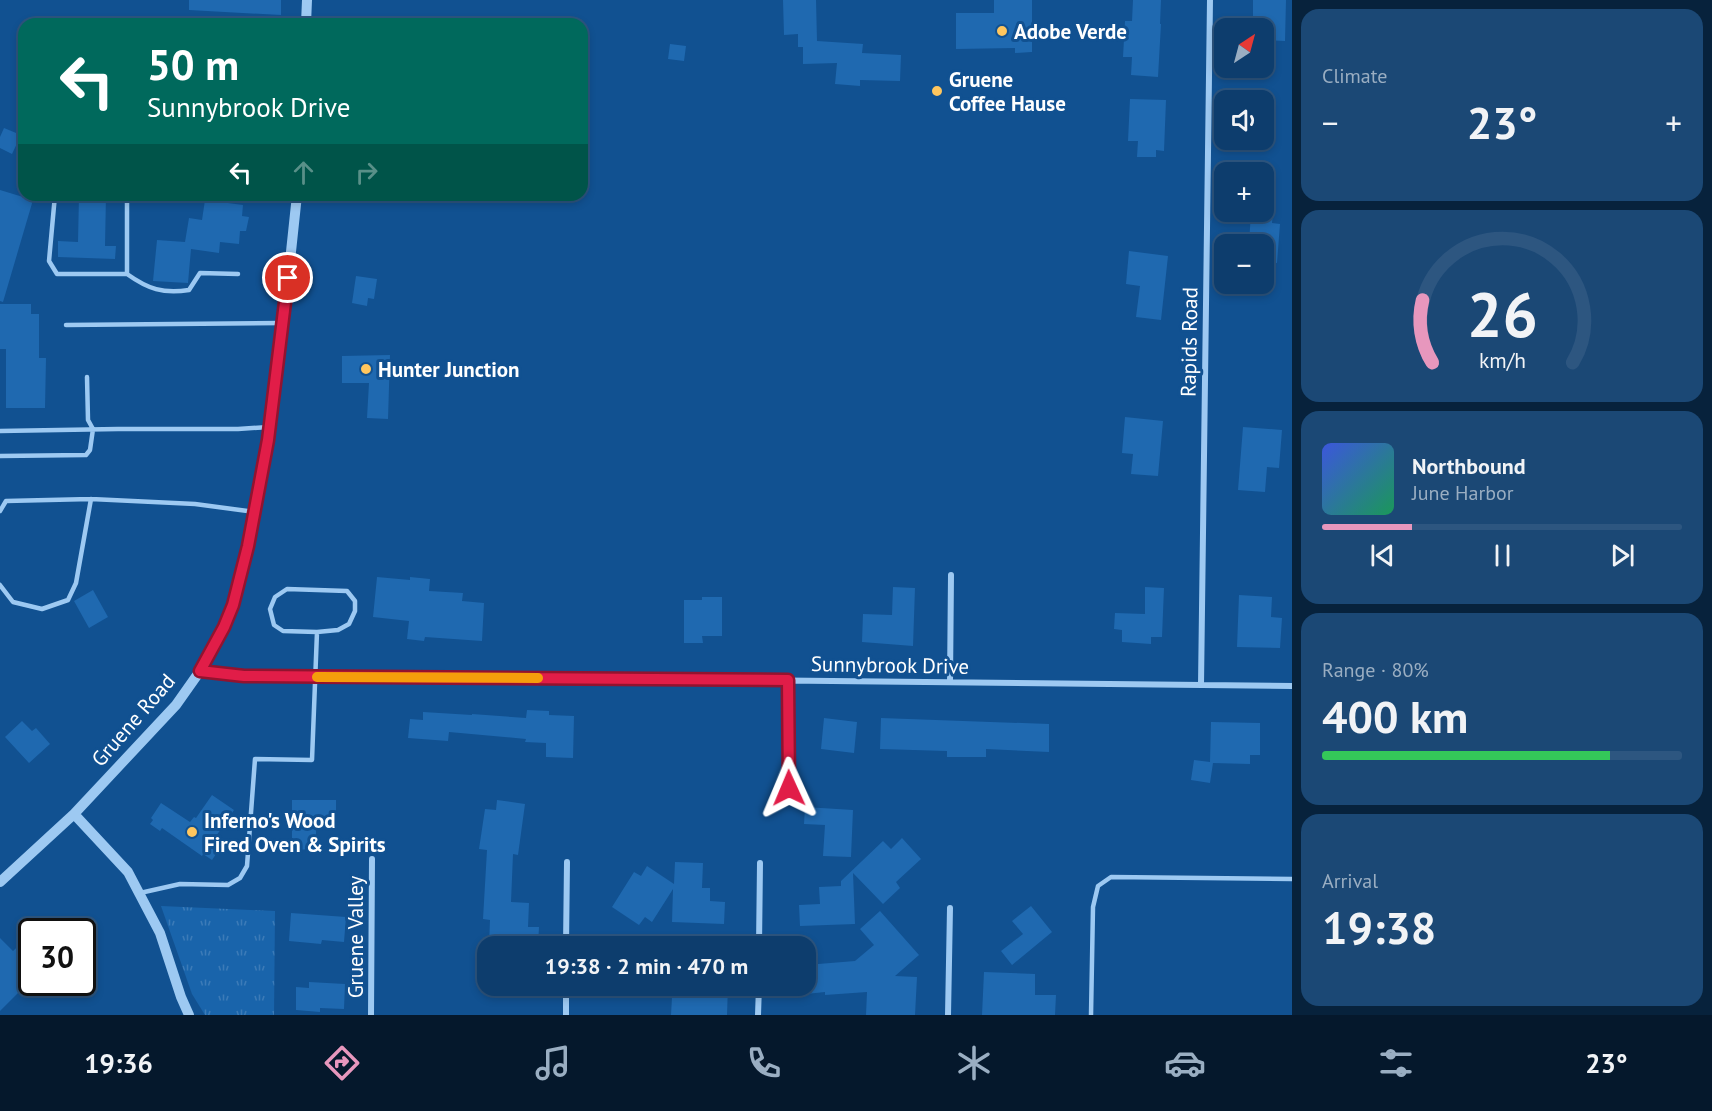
<!DOCTYPE html>
<html lang="en">
<head>
<meta charset="utf-8">
<style>
	:root { --surface:#0d3d6d; --page:#1b4875; --text:#f1f3f6; --muted:#9aaec2; --line:#2d5680; --accent:#e797bd }
	body { margin:0; font-family:"PT Sans",sans-serif; background:var(--page); color:var(--text); height:100vh; display:flex; flex-direction:column; font-size:22px; white-space:nowrap }
	* { box-sizing:border-box; margin:0 }
	p { font-size:20px; color:var(--muted) }
	.icon { flex:none; width:33px; height:33px; fill:none; stroke:currentColor; stroke-width:2; stroke-linecap:round; stroke-linejoin:round }
	.map { position:relative; flex:1; overflow:hidden }
	.side { display:flex; flex-direction:column; gap:9px; padding:9px; background:#07223c; width:420px }
	.side>* { flex:none }
	.banner { position:absolute; left:18px; top:18px; width:570px; height:183px; border-radius:18px; box-shadow:0 3px 9px #0003,0 0 0 2px var(--line); background:#00695c; color:#fff; overflow:hidden }
	.needle { width:39px; rotate:36deg }
	.fabs { position:absolute; left:1214px; top:18px; display:grid; gap:12px }
	.fabs a { display:grid; place-items:center; width:60px; height:60px; border-radius:12px; background:var(--surface); box-shadow:0 3px 9px #0003,0 0 0 2px var(--line); font-size:30px }
	.speed { position:absolute; left:18px; top:918px; display:flex; gap:12px; font-size:30px; font-weight:700; text-align:center }
	.speed>* { display:grid; place-content:center; width:78px; height:78px; border-radius:50%; background:var(--surface); box-shadow:0 3px 9px #0003,0 0 0 2px var(--line); line-height:1 }
	.speed .limit { border:3px solid #111; border-radius:9px; background:#fff; color:#111 }
	.pin { position:absolute; display:grid; place-items:center; width:51px; height:51px; color:#fff; margin:-26px; border:3px solid #fff; border-radius:50%; box-shadow:0 2px 6px #0007 }
	.me { position:absolute; width:66px; margin:-33px; rotate:359deg; stroke-linejoin:round; filter:drop-shadow(0 0 4px #0008) }
	.turn { display:flex; align-items:center; gap:21px; height:126px; padding:0 30px; font-size:27px }
	.turn .icon { width:78px; height:78px; stroke-width:2.5 }
	.turn b { display:block; font-size:42px; line-height:51px }
	.lanes { display:flex; align-items:center; height:57px; padding:0 30px; background:#0003; justify-content:center; gap:30px; direction:ltr }
	.lanes .off { opacity:.35 }
	.big { font-size:45px; font-weight:600; line-height:1.1 }
	.side .widget { flex:1; display:flex; flex-direction:column; justify-content:center; gap:9px; min-width:0; padding:0 21px; border-radius:18px; background:var(--page) }
	.side .dial { align-items:center; gap:0 }
	.dial svg { height:156px; overflow:visible; fill:none; stroke:var(--line); stroke-width:7; stroke-linecap:round; text-anchor:middle }
	.dial text { fill:var(--text); stroke:none }
	.song { display:flex; align-items:center; gap:18px }
	.cover { width:72px; height:72px; border-radius:9px; background:linear-gradient(135deg,hsl(230 70% 55%),hsl(150 70% 35%)) }
	.played { height:6px; border-radius:3px; background:linear-gradient(90deg,var(--accent) 25%,var(--line) 25%) }
	.keys { display:flex; justify-content:space-around; direction:ltr }
	.heat { display:flex; justify-content:space-between; align-items:center; font-size:33px; direction:ltr }
	.charge { height:9px; border-radius:4px; background:linear-gradient(90deg,#34c759 80%,var(--line) 0) }
	.trip { position:absolute; left:477px; top:936px; width:339px; height:60px; border-radius:18px; background:var(--surface); box-shadow:0 3px 9px #0003,0 0 0 2px var(--line); font-weight:600; line-height:60px; text-align:center }
	.tabs { display:flex; height:96px; justify-content:space-around; align-items:center; background:#05182c; color:var(--muted) }
	.tabs .icon { width:42px; height:42px }
	.tabs .selected { color:var(--accent) }
	.tabs b { font-size:27px; color:var(--text) }
	main { display:flex; flex:1; min-height:0 }
	.map>svg:first-child { display:block }
	.park { fill:url(#park-tufts) }
	.building { fill:#1f69b0 }
	.lines { fill:none; stroke-linecap:round; stroke-linejoin:round }
	.service { stroke:#9dc9f2; stroke-width:4.5 }
	.minor { stroke:#9dc9f2; stroke-width:6 }
	.tertiary { stroke:#9dc9f2; stroke-width:10 }
	.route-casing { stroke:#92132f; stroke-width:15 }
	.route { stroke:#e11d48; stroke-width:10 }
	.slow { stroke:#f59e0b; stroke-width:10 }
	.poi-dot { fill:#ffc65e; stroke:#115191; stroke-width:2 }
	.labels { text-anchor:middle; dominant-baseline:central; stroke-width:6; stroke-linejoin:round; paint-order:stroke }
	.poi-label { font-size:21px; font-weight:bold; fill:#fff; stroke:#115191; text-anchor:start }
	.street-label { font-size:21px; fill:#fff; stroke:#115191 }
</style>
</head>
<body>
<main>
<div class="map">
<svg width="1292" height="1015" viewBox="0 0 1292 1015">
	<defs>
		<pattern id="park-tufts" width="24" height="20" patternUnits="userSpaceOnUse" patternTransform="scale(1.5)"><rect width="24" height="20" fill="#1964ab"/><path d="M3 7l-1-3M5 7V3M7 7l1-3M15 17l-1-3M17 17v-4M19 17l1-3" fill="none" stroke="#3c7bb8"/></pattern>
	</defs>
	<rect width="100%" height="100%" fill="#115191"/>
	<path class="park" d="M161 906 275 911 274 1015H205L192 994Z"/>
	<path class="building" d="M189 0H281V15L189 10Z
		M783 0H816L817 41 863 44 862 53 901 55 900 81 860 80V86L835 84 837 63 803 64V47H798V34L784 35Z
		M994 0H1032V52L1015 53V48L956 49V13H994Z
		M1133 0H1161L1160 24H1161L1158 77 1131 75 1132 57H1123L1125 21H1132Z
		M1253 0H1286L1285 41 1263 40V28H1253Z
		M670 44 686 46 684 61 668 59Z
		M1130 99 1166 100 1164 151 1156 150V157H1137L1138 141H1128Z
		M4 128 21 135 12 154 0 148V137Z
		M0 190 33 200 3 302 0 301Z
		M79 195H106L105 246H116L115 259 58 257V241L78 242Z
		M205 200 243 205 242 216 249 217 246 231H240L239 244 220 242 219 253 191 249 188 283 153 281 157 240 185 242 189 218 202 220Z
		M1251 212H1273L1272 223 1280 224 1277 263 1263 262V244H1249Z
		M1129 251 1168 256 1161 320 1136 317 1140 286 1126 284Z
		M356 276 377 279 374 299 368 298 367 306 352 303Z
		M0 304H31V314H39V358H46L45 408H6V349H0Z
		M390 355 388 419 367 418 369 383H342V356Z
		M1125 417 1163 421 1158 476 1131 474 1133 454 1122 453Z
		M1243 427 1282 430 1279 468 1267 467 1265 492 1238 490Z
		M377 577 410 580V577L430 579 429 591 463 593 462 601 484 603 482 641 425 637 424 641 407 639 409 621 373 617Z
		M893 587 915 588 913 646 862 642 863 614 892 615Z
		M1145 587 1164 588 1162 637H1151V644L1122 642V630L1114 629 1115 613 1145 614Z
		M93 590 108 617 89 628 74 601Z
		M1239 595 1272 597 1271 617 1282 618 1280 648 1237 647Z
		M702 597H722V636H702L703 643H684V600H702Z
		M527 710 549 711V715L574 716 573 758 546 757V743L525 742 526 739 449 732 448 741 408 738 410 719 423 720V712L472 715V714L526 718Z
		M824 718 857 722 854 753 821 749Z
		M881 718 1049 724V752L986 749V757H947V751L880 749Z
		M22 721 32 731 36 728 50 744 29 763 5 737Z
		M1211 722 1260 723V755H1250V764L1213 763 1210 783 1191 780 1194 760 1210 762Z
		M212 795 234 810 212 842 220 848 212 860 203 854 202 856 162 828 160 831 150 824 153 820 151 818 161 803 190 822 194 817 196 818Z
		M292 800H336V819H316V849L292 850Z
		M497 800 525 804 518 855 513 854 511 902 529 903 528 927H539L538 946H489L490 920 483 919 487 850 479 849 485 809 496 810Z
		M805 807 853 810 851 857 823 856 825 825 804 824Z
		M902 838 921 859 896 882 900 888 883 904 853 873 855 924 800 926 799 905 820 904 819 887 841 886V881L883 841 891 849Z
		M675 862 703 863 702 888H710V901L725 902 724 924 672 922 673 889 652 922 645 917 639 925 612 907 634 872 641 876 647 866 674 884Z
		M1031 906 1052 932 1012 965 1001 951 1023 934 1012 921Z
		M880 911 919 955 895 976 917 977 915 1015H866L867 992 825 995V992L806 994V965L855 961 874 945 860 929Z
		M291 913 346 917 344 942 322 940 321 944 289 941Z
		M32 933V979L0 1011V938L13 951Z
		M984 972 1035 974V995H1056L1055 1015H982Z
		M309 982 345 984 344 1009 320 1008V1012L296 1010V987L309 988Z
		M676 986H728L727 1015H671L672 997H676Z"/>
	<g class="lines">
		<path class="service" d="M55 195 49 261 57 274H127V195
			M127 274C148 289 163 294 189 290L200 273 238 274
			M66 325 282 323
			M0 431 118 429H238L269 427
			M0 456 86 455 90 450 93 429 88 420 87 377
			M0 511 6 501 91 499 195 504 255 512
			M0 585 13 602 42 609 68 600 76 583 91 499
			M140 893 180 884 228 885 240 878 247 866 255 759 312 760 317 632 283 631 274 625 270 609 275 597 287 589 347 591 355 601V611L349 624 338 630 317 632
			M1091 1015 1093 907 1098 886 1111 877 1292 879"/>
		<path class="minor" d="M200 671 244 676 555 678 1292 686
			M788 680 789 788
			M950 682 951 575
			M1201 685 1210 0
			M566 946 567 862
			M759 946 760 863
			M371 1015 372 859
			M566 1015V986
			M758 1015 759 986
			M948 1015 950 908"/>
		<path class="tertiary" d="M306 24 307 0
			M74 814 128 872 160 933 181 997 189 1015
			M0 882 74 814 176 705 200 671 224 627 233 605 248 546 268 440 286 299 297 195"/>
	</g>
	<g class="lines">
		<g class="route-casing">
			<path id="route" d="M288 278 268 440 248 546 233 605 224 627 200 671 244 676 788 680 789 788"/>
		</g>
		<use href="#route" class="route"/>
		<path class="slow" d="M317 677 538 678"/>
	</g>
	<g class="poi-dot">
		<circle cx="1002" cy="31" r="6"/>
		<circle cx="937" cy="91" r="6"/>
		<circle cx="366" cy="369" r="6"/>
		<circle cx="192" cy="832" r="6"/>
	</g>
	<g class="labels">
		<g class="poi-label">
			<text x="1014" y="31">Adobe Verde</text>
			<text x="949" y="79">Gruene<tspan x="949" dy="24">Coffee Hause</tspan></text>
			<text x="378" y="369">Hunter Junction</text>
			<text x="204" y="820">Inferno's Wood<tspan x="204" dy="24">Fired Oven &amp; Spirits</tspan></text>
		</g>
		<g class="street-label">
			<text transform="translate(1189 342) rotate(-89)">Rapids Road</text>
			<text transform="translate(890 665) rotate(1)">Sunnybrook Drive</text>
			<text transform="translate(133 720) rotate(-49)">Gruene Road</text>
			<text transform="translate(355 937) rotate(-90)">Gruene Valley</text>
		</g>
	</g>
</svg>
<div class="fabs">
<a><svg class="needle" viewBox="-14 -14 28 28"><path d="M0-13l5 13h-10z" fill="#e53935"/><path d="M0 13l5-13h-10z" fill="#9aaec2"/></svg></a>
<a><svg class="icon" aria-label="sound" viewBox="0 0 24 24"><path d="M4 9h4l5-4v14l-5-4H4zM17 9q2 3 0 6"/></svg></a>
<a>+</a>
<a>−</a>
</div>
<div class="speed"><div class="limit">30</div></div>
<div class="pin" style="left:288px;top:278px;background:#d93025"><svg class="icon" aria-label="arrive" viewBox="0 0 24 24"><path d="M6 21V4h12l-3 4 3 4H6"/></svg></div>
<svg class="me" style="left:789px;top:788px" viewBox="-20 -20 40 40"><path d="M0-17L14 15 0 8-14 15z" fill="#e11d48" stroke="#fff" stroke-width="4"/></svg>
<div class="trip">19:38 · 2 min · 470 m</div>
<div class="banner">
<div class="turn"><svg class="icon" aria-label="left" viewBox="0 0 24 24"><path d="M17 20v-9H6M10 6l-5 5 5 5"/></svg><div><b>50 m</b>Sunnybrook Drive</div></div>
<div class="lanes"><svg class="icon" aria-label="left" viewBox="0 0 24 24"><path d="M17 20v-9H6M10 6l-5 5 5 5"/></svg><svg class="icon off" aria-label="ahead" viewBox="0 0 24 24"><path d="M12 20V5M6 11l6-6 6 6"/></svg><svg class="icon off" aria-label="right" viewBox="0 0 24 24"><path d="M7 20v-9h11M14 6l5 5-5 5"/></svg></div>
</div>
</div>
<section class="side">
<div class="widget"><p>Climate</p>
<div class="heat"><a>−</a><b class="big">23°</b><a>+</a></div>
</div>
<div class="widget dial"><svg viewBox="0 0 100 80">
<path d="M14 69A42 42 0 1 1 86 69"/>
<path d="M14 69A42 42 0 0 1 9 37" stroke="#e797bd"/>
<text x="50" y="56" font-size="32" font-weight="700">26</text>
<text x="50" y="72" font-size="11">km/h</text>
</svg></div>
<div class="widget">
<div class="song"><i class="cover"></i><div><b>Northbound</b><p>June Harbor</p></div></div>
<div class="played"></div>
<div class="keys"><svg class="icon" aria-label="previous" viewBox="0 0 24 24"><path d="M18 5L8 12l10 7zM5 5v14"/></svg><svg class="icon" aria-label="pause" viewBox="0 0 24 24"><path d="M8 5v14M16 5v14"/></svg><svg class="icon" aria-label="next" viewBox="0 0 24 24"><path d="M6 5l10 7-10 7zM19 5v14"/></svg></div>
</div>
<div class="widget"><p>Range · 80%</p><b class="big">400 km</b><div class="charge"></div></div>
<div class="widget"><p>Arrival</p><b class="big">19:38</b></div>
</section>
</main>
<nav class="tabs">
<b>19:36</b>
<svg class="icon selected" aria-label="directions" viewBox="0 0 24 24"><path d="M12 3l9 9-9 9-9-9zM9 14v-3h6M13 9l2 2-2 2"/></svg>
<svg class="icon" aria-label="music" viewBox="0 0 24 24"><path d="M9 18V5l10-2v13"/><circle cx="6" cy="18" r="3"/><circle cx="16" cy="16" r="3"/></svg>
<svg class="icon" aria-label="phone" viewBox="0 0 24 24"><path d="M5 4h4l2 5-3 2q2 4 5 5l2-3 5 2v4C11 20 4 13 5 4z"/></svg>
<svg class="icon" aria-label="climate" viewBox="0 0 24 24"><path d="M12 3v18M4 7l16 10M4 17L20 7"/></svg>
<svg class="icon" aria-label="car" viewBox="0 0 24 24"><path d="M5 17H2v-5l4-1 3-4h7l3 4 3 1v5h-3M9 17h6M6 11h13"/><circle cx="7" cy="17" r="2"/><circle cx="17" cy="17" r="2"/></svg>
<svg class="icon" aria-label="filters" viewBox="0 0 24 24"><path d="M4 7h16M4 17h16"/><circle cx="9" cy="7" r="2"/><circle cx="15" cy="17" r="2"/></svg>
<b>23°</b>
</nav>
</body>
</html>
